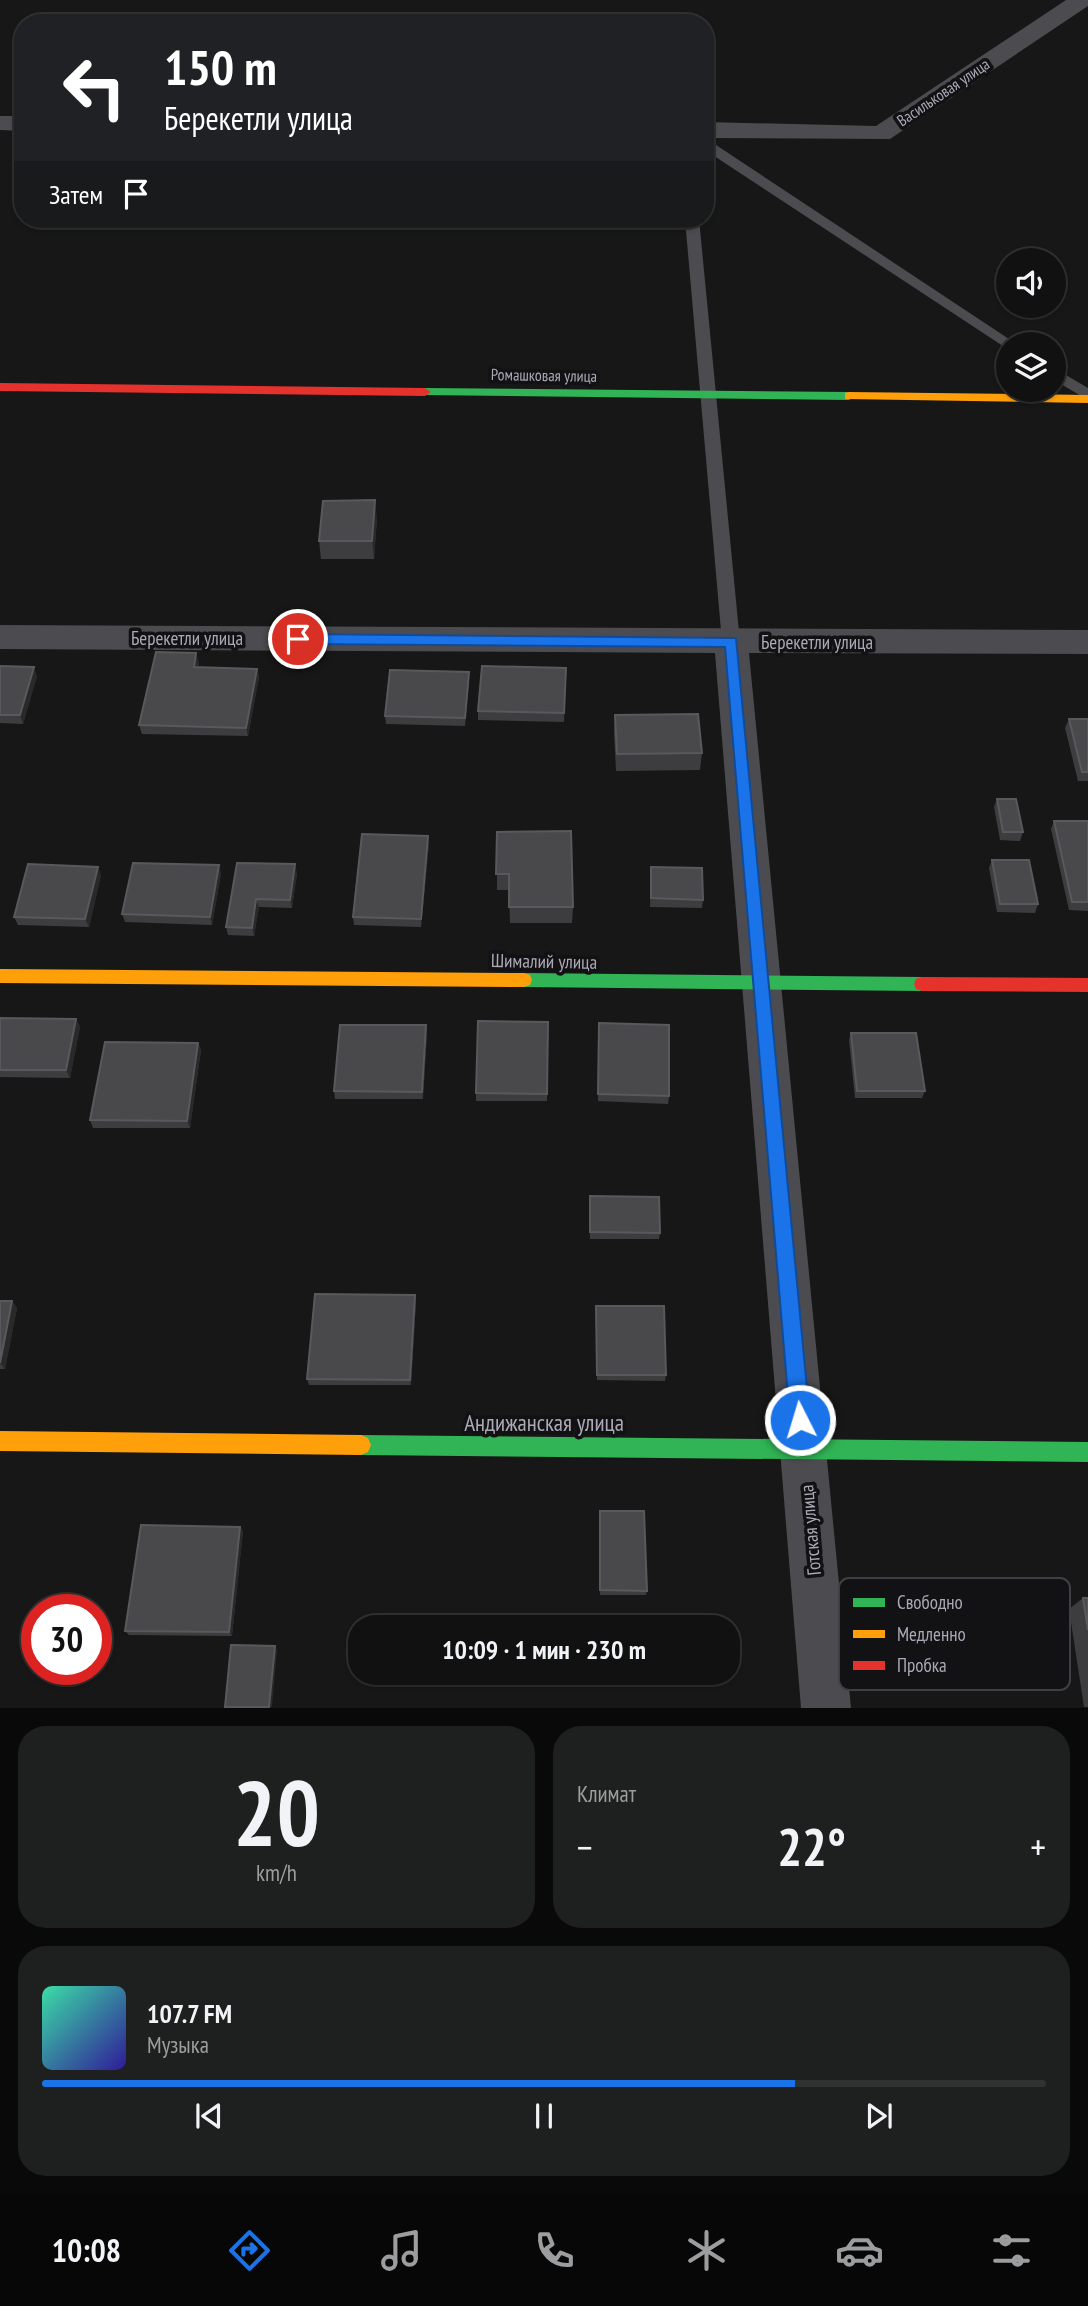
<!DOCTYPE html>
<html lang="ru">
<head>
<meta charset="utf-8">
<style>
	:root { --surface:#111; --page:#1e1f1f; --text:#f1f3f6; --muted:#9c9d9f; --line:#303131; --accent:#1a73e8 }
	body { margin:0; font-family:"PT Sans Narrow",sans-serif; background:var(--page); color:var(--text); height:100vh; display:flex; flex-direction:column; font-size:26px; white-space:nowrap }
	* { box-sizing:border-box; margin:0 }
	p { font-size:23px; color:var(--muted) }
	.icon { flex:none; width:38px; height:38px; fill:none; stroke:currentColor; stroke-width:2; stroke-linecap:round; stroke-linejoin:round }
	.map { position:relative; height:1708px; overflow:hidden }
	.details { display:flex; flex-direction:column; gap:18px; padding:18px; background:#090909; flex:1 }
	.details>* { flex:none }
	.top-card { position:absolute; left:14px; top:14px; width:700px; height:214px; border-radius:28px; box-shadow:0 2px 5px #0004,0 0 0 2px var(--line); background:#202124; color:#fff; overflow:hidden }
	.controls { position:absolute; left:996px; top:248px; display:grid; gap:14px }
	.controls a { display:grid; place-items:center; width:70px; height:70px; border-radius:50%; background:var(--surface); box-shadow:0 2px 5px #0004,0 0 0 2px var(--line); font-size:35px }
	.speed { position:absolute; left:21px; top:1594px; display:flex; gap:14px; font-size:35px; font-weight:700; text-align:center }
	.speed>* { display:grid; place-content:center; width:91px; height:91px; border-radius:50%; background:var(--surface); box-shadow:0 2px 5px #0004,0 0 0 2px var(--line); line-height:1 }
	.speed .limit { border:10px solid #d22; background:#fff; color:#111 }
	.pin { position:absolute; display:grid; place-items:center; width:60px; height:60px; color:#fff; margin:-30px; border:4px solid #fff; border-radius:50%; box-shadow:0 2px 7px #0007 }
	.me { position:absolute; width:77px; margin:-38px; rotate:355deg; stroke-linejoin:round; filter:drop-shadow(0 0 5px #0008) }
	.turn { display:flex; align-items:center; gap:24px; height:147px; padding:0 35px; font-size:32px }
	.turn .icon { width:91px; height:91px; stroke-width:2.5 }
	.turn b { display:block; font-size:49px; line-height:60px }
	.then { display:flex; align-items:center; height:66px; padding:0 35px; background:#0003; gap:14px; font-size:26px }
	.big { font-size:52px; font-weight:700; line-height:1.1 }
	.details .card { flex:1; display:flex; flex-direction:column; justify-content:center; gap:10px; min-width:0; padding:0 24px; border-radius:28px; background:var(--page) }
	.details .dial { align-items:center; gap:0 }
	.dial b { font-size:91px; line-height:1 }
	.song { display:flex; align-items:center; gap:21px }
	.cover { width:84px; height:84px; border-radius:10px; background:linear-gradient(135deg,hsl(160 70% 55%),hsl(250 70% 35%)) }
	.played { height:7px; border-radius:4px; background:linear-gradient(90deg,var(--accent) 75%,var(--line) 75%) }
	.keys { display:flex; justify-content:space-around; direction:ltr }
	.heat { display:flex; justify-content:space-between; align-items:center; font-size:38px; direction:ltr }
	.details .tiles { flex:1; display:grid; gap:18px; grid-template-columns:1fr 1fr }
	.card:last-child { grid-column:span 2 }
	.trip { position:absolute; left:348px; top:1615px; width:392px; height:70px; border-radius:28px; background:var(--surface); box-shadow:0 2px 5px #0004,0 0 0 2px var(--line); font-weight:700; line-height:70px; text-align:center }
	.menu { display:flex; height:112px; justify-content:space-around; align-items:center; background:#070707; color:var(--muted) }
	.menu .icon { width:49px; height:49px }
	.menu .on { color:var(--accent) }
	.menu b { font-size:32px; color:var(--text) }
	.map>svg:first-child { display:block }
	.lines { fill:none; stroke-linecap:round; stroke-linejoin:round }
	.lane { fill:#4c4b4f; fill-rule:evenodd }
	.street { fill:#4c4b4f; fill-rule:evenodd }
	.fast { fill:#30b455; fill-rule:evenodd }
	.slow { fill:#ff9f0a; fill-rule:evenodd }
	.jam { fill:#e5322d; fill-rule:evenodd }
	.wall { fill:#3d3d3f }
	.shaded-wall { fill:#29292a }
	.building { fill:#49494c; stroke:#59585c; stroke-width:2 }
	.route { fill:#1a73e8; stroke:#114b97; stroke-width:2 }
	.labels { text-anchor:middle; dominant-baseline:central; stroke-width:7; stroke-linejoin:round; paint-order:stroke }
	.far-street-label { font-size:16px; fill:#aca9b6; stroke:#121113 }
	.street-label { font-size:19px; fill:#aca9b6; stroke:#121113 }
	.near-street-label { font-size:23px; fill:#aca9b6; stroke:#121113 }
	.key { fill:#121113; stroke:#403f44; stroke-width:2 }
	.key-label { font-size:19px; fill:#aca9b6 }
</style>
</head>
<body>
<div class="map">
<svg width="1088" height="1708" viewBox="0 0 1088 1708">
	<rect width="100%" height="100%" fill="#171717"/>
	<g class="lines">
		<path class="lane" d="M705 140 710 141 1018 345H1008L1006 348 705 150Z
			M685 219H699L740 642 731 648 722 642Z
			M1054 368 1088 388V400L1054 380Z"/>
		<path class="street" d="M1066 0H1088V6L890 139 705 138V122L876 126Z
			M0 116H23V131L0 130Z
			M0 625 1088 630V654L749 653 851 1708H801L715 653 0 649Z"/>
		<path class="fast" d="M425 388 849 392 855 396 849 400 421 395 419 392Z
			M524 973 922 977 928 979 930 984 928 989 922 991 524 987 518 985 516 980 518 975Z
			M361 1435 1088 1442V1462L361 1455 354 1452 351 1445 354 1438Z"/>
		<path class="slow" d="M849 392 1088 395V403L845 399V393Z
			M0 969 524 973 530 975 532 980 530 985 524 987 0 983Z
			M0 1431 361 1435 368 1438 371 1445 368 1452 361 1455 0 1451Z"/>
		<path class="jam" d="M0 383 425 388 431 392 425 396 0 391Z
			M922 977 1088 978V992L922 991 916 989 914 984 916 979Z"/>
	</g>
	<path class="wall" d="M377 518 374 559H321L319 541Z
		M199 662 198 667 257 669 259 677 248 736 142 734 139 725Z
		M0 666 37 676 23 724 0 723Z
		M566 668 564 722 478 720V711Z
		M469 681 465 726 386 724 385 716Z
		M615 715 702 753 700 770 616 771 614 732Z
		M1069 719H1088V781H1078L1065 728Z
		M997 799 1023 832 1020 841 1000 840 994 807Z
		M1054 821H1088V911L1069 910 1051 829Z
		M497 832 573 907 572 923H510L509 890H497Z
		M428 836 429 844 421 927 354 925 353 917Z
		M992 860 1038 904 1035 913 997 912 989 868Z
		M237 863 297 873 292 908 259 907 254 936 228 935 226 927Z
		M219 865 221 874 212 925 125 922 122 914Z
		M651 867 703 900 702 908 650 907Z
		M101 875 89 927 18 925 14 917Z
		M0 1018 76 1019 80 1027 70 1078 0 1077Z
		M548 1022 547 1101H476V1093Z
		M599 1023 669 1096 668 1104 598 1101Z
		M426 1025 427 1033 423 1099H335L334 1091Z
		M851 1033 925 1091 922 1098H855L849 1040Z
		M198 1043 201 1050 190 1128H93L90 1120Z
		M589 1203 660 1233 659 1239H590Z
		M415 1295 416 1302 411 1385H309L307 1379Z
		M0 1301H12L17 1308 5 1369H0Z
		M596 1312 666 1375 665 1381 597 1380Z
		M599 1516 647 1591 646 1595H600Z
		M240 1527 243 1531 232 1636 129 1635 125 1631Z
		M1083 1598H1088V1707H1084L1069 1609Z"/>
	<path class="shaded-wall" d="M375 500 377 518 374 559 372 541Z
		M196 653 199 662 196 676 194 667Z
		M34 667 37 676 23 724 20 715Z
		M257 669 259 677 248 736 246 728Z
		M469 672V681L465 726V718Z
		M428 836 429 844 421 927V919Z
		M295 864 297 873 292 908 290 900Z
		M219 865 221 874 212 925 210 917Z
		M98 867 101 875 89 927 85 919Z
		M256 899 259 907 254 936 252 928Z
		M76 1019 80 1027 70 1078 66 1070Z
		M426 1025 427 1033 423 1099 422 1092Z
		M198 1043 201 1050 190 1128 187 1121Z
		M415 1295 416 1302 411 1385 410 1380Z
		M12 1301 17 1308 5 1369 0 1363Z
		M240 1527 243 1531 232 1636 229 1632Z
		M275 1646 277 1650 272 1707H269Z"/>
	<path class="building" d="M375 500 372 541H319L323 501Z
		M156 652 196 653 194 667 257 669 246 728 139 725Z
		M0 666 34 667 20 715H0Z
		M482 666 566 668 564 713 478 711Z
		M390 670 469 672 465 718 385 716Z
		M698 714 702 753 617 754 615 715Z
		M1069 719H1088V772H1082Z
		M997 799H1016L1023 832H1003Z
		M1054 821H1088V902H1072Z
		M571 831 573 907H509V874H496L497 832Z
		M362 834 428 836 421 919 353 917Z
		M992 860H1029L1038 904H1000Z
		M133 863 219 865 210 917 122 914Z
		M237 863 295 864 290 900 256 899 252 928 226 927Z
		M28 864 98 867 85 919 14 917Z
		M651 867 702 868 703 900 651 898Z
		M0 1018 76 1019 66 1070H0Z
		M478 1021 548 1022 547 1094 476 1093Z
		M599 1023 669 1025V1096L598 1094Z
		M340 1025H426L422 1092 334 1091Z
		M851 1033H916L925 1091H857Z
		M105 1042 198 1043 187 1121 90 1120Z
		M590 1196 659 1197 660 1233 590 1232Z
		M315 1294 415 1295 410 1380 307 1379Z
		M0 1301H12L0 1363Z
		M596 1306H664L666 1375H597Z
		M600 1511H644L647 1591 600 1590Z
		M141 1525 240 1527 229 1632 125 1631Z
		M1083 1598H1088V1630Z
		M231 1645 275 1646 269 1707H225Z"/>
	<path class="route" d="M298 634 736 638 810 1420 807 1427 800 1430 793 1427 790 1420 725 647 298 644 291 639Z"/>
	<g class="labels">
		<g class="far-street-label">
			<text transform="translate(943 92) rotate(-34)">Васильковая улица</text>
			<text transform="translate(544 375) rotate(1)">Ромашковая улица</text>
		</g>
		<g class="street-label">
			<text x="187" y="638">Берекетли улица</text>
			<text x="817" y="642">Берекетли улица</text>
			<text transform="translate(544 961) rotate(1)">Шималий улица</text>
			<text transform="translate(810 1530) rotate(-95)">Готская улица</text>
		</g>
		<g class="near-street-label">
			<text x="544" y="1422">Андижанская улица</text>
		</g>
	</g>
	<rect x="839" y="1578" width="231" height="112" rx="10" class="key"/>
	<rect x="853" y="1598" width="32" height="9" fill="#30b455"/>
	<rect x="853" y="1630" width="32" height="8" fill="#ff9f0a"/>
	<rect x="853" y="1661" width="32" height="9" fill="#e5322d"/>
	<g class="key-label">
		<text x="897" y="1609">Свободно</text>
		<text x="897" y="1641">Медленно</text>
		<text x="897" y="1672">Пробка</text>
	</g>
</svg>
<div class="controls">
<a><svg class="icon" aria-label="sound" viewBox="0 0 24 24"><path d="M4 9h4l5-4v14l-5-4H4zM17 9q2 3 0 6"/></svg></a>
<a><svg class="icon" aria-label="layers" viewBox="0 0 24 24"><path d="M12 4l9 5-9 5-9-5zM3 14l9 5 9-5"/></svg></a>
</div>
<div class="speed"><div class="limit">30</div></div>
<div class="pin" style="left:298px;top:639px;background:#d93025"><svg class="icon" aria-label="arrive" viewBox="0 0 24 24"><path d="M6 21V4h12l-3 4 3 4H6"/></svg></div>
<svg class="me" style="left:800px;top:1420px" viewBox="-20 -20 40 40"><circle r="17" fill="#1a73e8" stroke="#fff" stroke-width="3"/><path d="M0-11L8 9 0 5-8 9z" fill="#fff"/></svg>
<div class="trip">10:09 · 1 мин · 230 m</div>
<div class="top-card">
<div class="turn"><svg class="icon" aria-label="left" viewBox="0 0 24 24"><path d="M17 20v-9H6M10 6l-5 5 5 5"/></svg><div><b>150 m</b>Берекетли улица</div></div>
<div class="then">Затем<svg class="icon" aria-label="arrive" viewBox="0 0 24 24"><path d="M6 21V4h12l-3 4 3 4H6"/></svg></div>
</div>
</div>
<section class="details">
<div class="tiles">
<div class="card dial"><b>20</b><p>km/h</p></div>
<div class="card"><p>Климат</p>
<div class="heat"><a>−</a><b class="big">22°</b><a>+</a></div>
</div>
<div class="card">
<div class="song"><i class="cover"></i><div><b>107.7 FM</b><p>Музыка</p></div></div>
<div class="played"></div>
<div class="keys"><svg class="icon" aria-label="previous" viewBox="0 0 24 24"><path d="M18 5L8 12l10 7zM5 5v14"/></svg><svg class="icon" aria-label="pause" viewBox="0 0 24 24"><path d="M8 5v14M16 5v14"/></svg><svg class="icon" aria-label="next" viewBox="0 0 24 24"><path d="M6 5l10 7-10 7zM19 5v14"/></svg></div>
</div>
</div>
</section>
<nav class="menu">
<b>10:08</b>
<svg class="icon on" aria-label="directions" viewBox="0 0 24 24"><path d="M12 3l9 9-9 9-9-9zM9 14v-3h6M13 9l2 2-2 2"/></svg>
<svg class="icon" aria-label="music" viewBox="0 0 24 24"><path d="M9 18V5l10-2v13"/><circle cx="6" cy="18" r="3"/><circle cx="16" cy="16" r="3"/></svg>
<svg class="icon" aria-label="phone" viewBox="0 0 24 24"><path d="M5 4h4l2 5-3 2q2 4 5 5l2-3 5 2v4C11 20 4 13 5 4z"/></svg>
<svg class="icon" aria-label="climate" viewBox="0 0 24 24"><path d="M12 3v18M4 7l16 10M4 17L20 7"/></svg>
<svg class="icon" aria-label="car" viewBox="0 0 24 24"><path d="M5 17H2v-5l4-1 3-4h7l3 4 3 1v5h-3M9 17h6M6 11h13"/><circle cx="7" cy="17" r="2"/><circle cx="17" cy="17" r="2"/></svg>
<svg class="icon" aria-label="filters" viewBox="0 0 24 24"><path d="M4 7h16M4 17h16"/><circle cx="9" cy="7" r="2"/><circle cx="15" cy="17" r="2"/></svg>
</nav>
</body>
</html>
